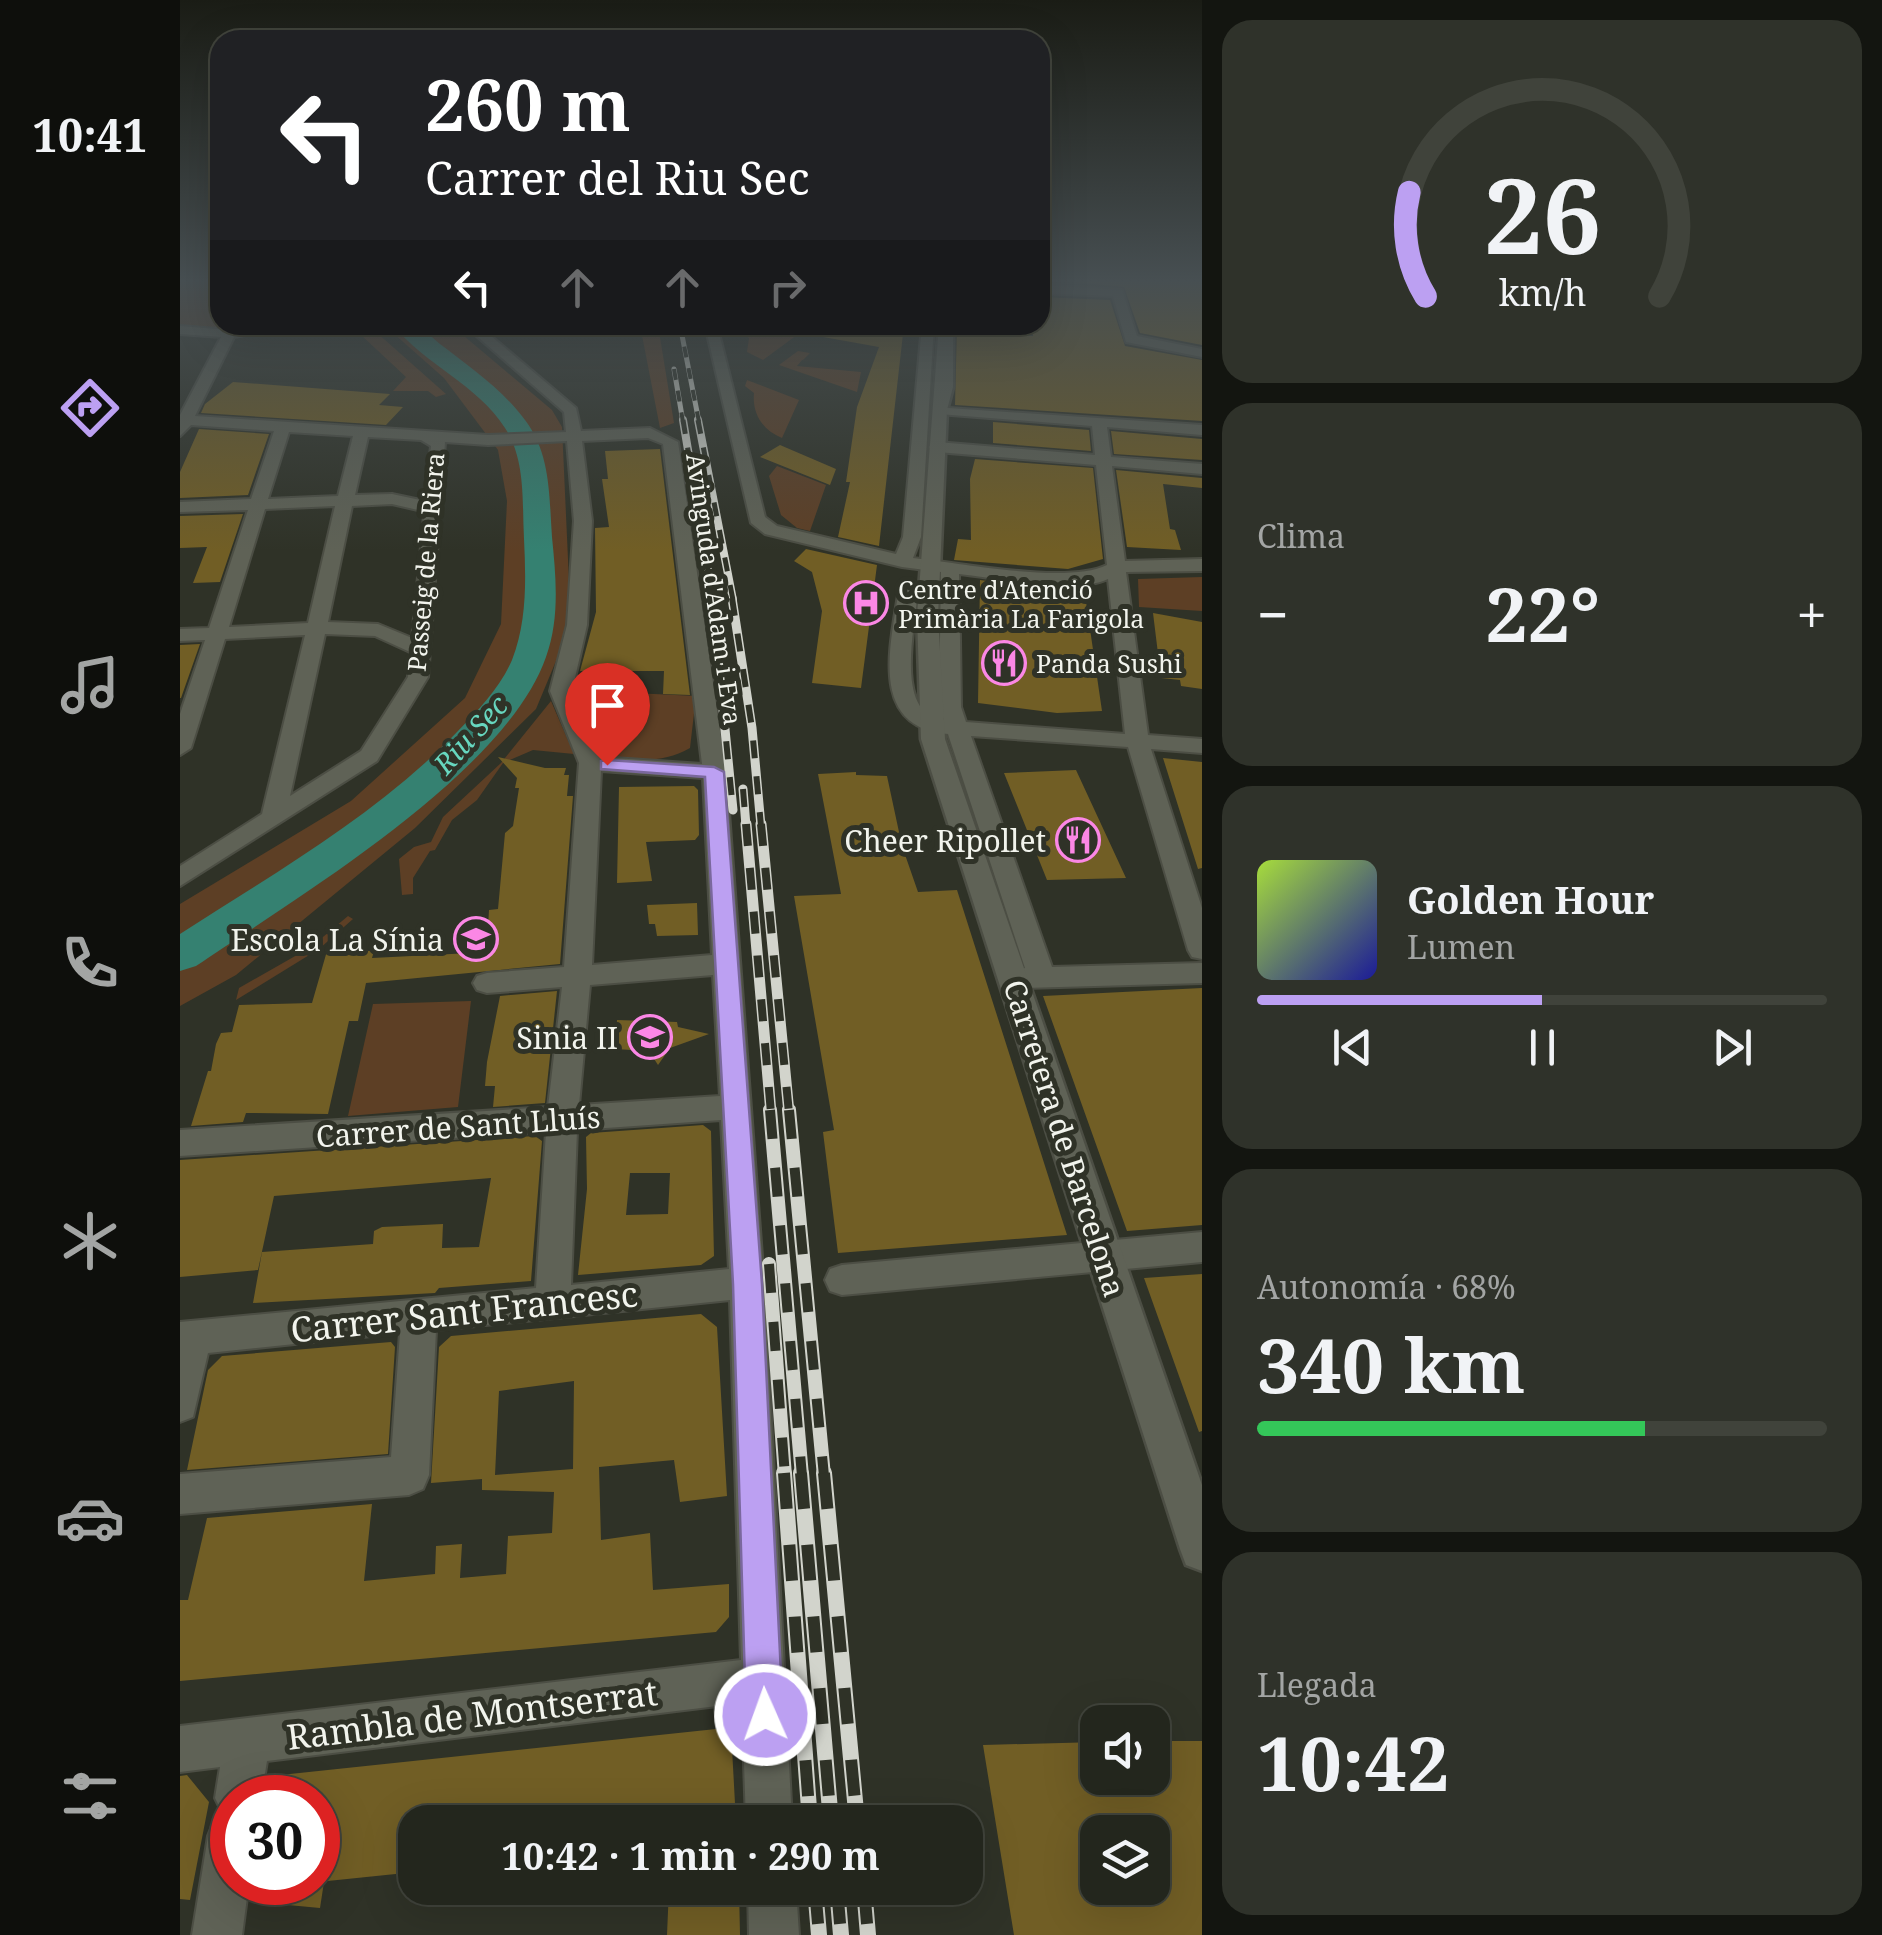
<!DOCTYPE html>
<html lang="es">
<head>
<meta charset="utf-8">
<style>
	:root { --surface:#23261d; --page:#2f322a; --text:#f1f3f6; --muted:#a3a5a4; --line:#40433b; --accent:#bca0f2 }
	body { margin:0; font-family:"Noto Serif",serif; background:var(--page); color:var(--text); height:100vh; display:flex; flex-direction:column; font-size:38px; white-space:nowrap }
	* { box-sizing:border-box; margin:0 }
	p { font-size:32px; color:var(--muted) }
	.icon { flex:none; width:55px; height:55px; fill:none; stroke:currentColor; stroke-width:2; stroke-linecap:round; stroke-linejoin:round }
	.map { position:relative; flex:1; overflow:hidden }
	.panel { display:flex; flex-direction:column; gap:20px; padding:20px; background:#131510; width:680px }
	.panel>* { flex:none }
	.guide { position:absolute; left:30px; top:30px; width:840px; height:305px; border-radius:30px; box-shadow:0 10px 40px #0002,0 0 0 2px var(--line); background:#202124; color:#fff; overflow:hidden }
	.buttons { position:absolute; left:900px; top:1705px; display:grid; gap:20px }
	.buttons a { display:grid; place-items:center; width:90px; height:90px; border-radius:20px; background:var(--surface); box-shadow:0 10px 40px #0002,0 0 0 2px var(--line); font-size:50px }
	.speed { position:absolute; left:30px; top:1775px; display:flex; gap:20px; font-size:50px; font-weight:700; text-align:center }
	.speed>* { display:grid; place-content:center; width:130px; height:130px; border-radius:50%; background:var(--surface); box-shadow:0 10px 40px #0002,0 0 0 2px var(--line); line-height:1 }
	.speed .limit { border:15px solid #d22; background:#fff; color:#111 }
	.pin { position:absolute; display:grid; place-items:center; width:85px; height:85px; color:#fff; margin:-102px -42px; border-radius:50% 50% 50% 0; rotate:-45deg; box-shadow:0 0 10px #0007 }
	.pin .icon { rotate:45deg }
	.me { position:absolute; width:110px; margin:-55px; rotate:358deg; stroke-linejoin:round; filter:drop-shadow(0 0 8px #0008) }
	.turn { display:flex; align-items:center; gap:35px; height:210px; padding:0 50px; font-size:45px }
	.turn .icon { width:130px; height:130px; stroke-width:2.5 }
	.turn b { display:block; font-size:70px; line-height:85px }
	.lanes { display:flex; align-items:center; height:95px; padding:0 50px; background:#0003; justify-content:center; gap:50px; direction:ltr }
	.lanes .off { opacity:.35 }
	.big { font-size:75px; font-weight:700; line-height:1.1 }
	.panel .tile { flex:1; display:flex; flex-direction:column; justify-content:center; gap:15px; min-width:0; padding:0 35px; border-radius:30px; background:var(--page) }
	.panel .dial { align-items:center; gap:0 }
	.dial svg { height:260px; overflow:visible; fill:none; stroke:var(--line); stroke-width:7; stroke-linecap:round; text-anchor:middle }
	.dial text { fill:var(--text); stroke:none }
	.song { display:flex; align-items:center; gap:30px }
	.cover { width:120px; height:120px; border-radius:15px; background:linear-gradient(135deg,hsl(80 70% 55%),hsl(240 70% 35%)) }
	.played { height:10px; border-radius:5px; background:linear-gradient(90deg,var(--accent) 50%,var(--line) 50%) }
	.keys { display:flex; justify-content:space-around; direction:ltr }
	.heat { display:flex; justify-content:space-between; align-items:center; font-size:55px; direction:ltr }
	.charge { height:15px; border-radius:8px; background:linear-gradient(90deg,#34c759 68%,var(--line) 0) }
	.trip { position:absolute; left:218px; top:1805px; width:585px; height:100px; border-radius:30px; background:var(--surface); box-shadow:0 10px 40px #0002,0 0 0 2px var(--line); font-weight:700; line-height:100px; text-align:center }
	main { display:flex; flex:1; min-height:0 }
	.menu { display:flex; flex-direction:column; width:180px; justify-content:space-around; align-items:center; background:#0e0f0c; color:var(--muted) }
	.menu .icon { width:70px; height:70px }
	.menu .current { color:var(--accent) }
	.menu b { font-size:45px; color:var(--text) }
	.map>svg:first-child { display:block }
	.green { fill:#5d3f25 }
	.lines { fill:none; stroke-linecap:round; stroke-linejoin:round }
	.river { fill:#358171; fill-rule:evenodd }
	.building { fill:#715e25; fill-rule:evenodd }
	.street-casing { stroke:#4c4e44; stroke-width:4 }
	.secondary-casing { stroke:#4c4e44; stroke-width:5 }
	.street { fill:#5f6256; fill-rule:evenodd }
	.secondary { fill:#5f6256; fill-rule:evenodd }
	.rail-far5-casing { stroke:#d2d4cc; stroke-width:5 }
	.rail-far4-casing { stroke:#d2d4cc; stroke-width:8 }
	.rail-far3-casing { stroke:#d2d4cc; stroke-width:9 }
	.rail-far2-casing { stroke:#d2d4cc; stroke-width:11 }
	.rail-far1-casing { stroke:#d2d4cc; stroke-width:14 }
	.rail-casing { stroke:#d2d4cc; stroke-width:16 }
	.rail-far5 { stroke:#2f3227; stroke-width:4; stroke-dasharray:11; stroke-linecap:butt }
	.rail-far4 { stroke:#2f3227; stroke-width:5; stroke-dasharray:14; stroke-linecap:butt }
	.rail-far3 { stroke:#2f3227; stroke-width:6; stroke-dasharray:18; stroke-linecap:butt }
	.rail-far2 { stroke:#2f3227; stroke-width:8; stroke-dasharray:22; stroke-linecap:butt }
	.rail-far1 { stroke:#2f3227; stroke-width:10; stroke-dasharray:29; stroke-linecap:butt }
	.rail { stroke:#2f3227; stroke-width:12; stroke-dasharray:36; stroke-linecap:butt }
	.route { fill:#bca0f2; stroke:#7a689d; stroke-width:2.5 }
	.labels { text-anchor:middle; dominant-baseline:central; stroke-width:10; stroke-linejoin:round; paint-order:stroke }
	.far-street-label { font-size:25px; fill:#f2f4ed; stroke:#2f3227 }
	.far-poi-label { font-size:25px; fill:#f2f4ed; stroke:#2f3227; text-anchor:start }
	.far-water-label { font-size:28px; font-style:italic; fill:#67d7bf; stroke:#2f3227 }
	.poi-label { font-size:30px; fill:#f2f4ed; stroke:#2f3227; text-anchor:end }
	.street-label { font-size:30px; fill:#f2f4ed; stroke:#2f3227 }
	.near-street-label { font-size:35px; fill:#f2f4ed; stroke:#2f3227 }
</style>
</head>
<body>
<main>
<nav class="menu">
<b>10:41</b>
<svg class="icon current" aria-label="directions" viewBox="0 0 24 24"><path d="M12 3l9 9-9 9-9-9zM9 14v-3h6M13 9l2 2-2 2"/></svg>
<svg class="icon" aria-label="music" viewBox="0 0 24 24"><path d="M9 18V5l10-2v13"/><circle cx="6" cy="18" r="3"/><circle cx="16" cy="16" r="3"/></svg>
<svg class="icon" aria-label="phone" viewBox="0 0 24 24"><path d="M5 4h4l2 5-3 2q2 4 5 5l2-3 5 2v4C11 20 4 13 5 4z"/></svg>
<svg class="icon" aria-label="climate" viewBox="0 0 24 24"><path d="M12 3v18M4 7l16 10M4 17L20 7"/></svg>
<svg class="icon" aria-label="car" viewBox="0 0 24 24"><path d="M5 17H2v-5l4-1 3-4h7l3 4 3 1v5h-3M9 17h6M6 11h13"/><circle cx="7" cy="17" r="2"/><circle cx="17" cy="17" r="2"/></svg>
<svg class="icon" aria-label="filters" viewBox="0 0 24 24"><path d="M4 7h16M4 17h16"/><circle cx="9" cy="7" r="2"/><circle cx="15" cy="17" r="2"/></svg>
</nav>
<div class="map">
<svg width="1022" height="1935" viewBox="0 0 1022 1935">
	<rect width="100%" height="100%" fill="#2f3227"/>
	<path class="green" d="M0 281H40V325H54L41 329 0 326Z
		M87 325H179L196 332 266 394 256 397 248 391H213L226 377 180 334 101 330Z
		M204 325H271L372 410 382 427 391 625 356 709 235 828 56 975 0 1006V904L171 801 285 698 321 624 327 501 318 450 264 378Z
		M460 325H478L494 423 480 428Z
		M551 325H589L617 335 583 360 567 352 569 338Z
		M618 351 630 353 623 360 647 363 622 360 617 366 681 372 677 392 599 365Z
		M567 380 619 400 602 438C582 430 572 413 574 393L565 386Z
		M597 466 646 485 630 531 617 528 601 515 589 476Z
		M1022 577V611L959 607 958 579Z
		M411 691 516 696 510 748C481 765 454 759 422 756Z
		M371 701 394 754 353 750 323 763 297 800 272 820 255 850 250 851 233 878V894L222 895 219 859 234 847 251 842 263 817 321 763Z
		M168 916 173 919 139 949 56 1000 59 988 131 947Z
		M291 1001 278 1107 168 1116 193 1004Z"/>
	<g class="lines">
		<path class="river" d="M213 325C219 325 231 323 236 325 244 328 253 339 260 344 290 367 322 389 345 420 371 454 369 496 372 537 376 577 380 618 366 657 326 773 116 898 16 966L0 971V934C96 872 197 815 277 732 298 710 320 688 332 660 347 622 346 580 344 539 342 502 346 460 325 428 297 384 245 365 213 325Z"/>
	</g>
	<path class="building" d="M883 281H1022V345L960 333 944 287Z
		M860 297 930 300 945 346 1022 360V421L775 405 777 325H802V333L853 336 851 325H860Z
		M633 325H724L699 546 658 537 670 482H666L677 407 699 347 632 335Z
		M53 382 210 394 199 405 223 407 206 425 21 413 25 404Z
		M813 422 909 430 911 451 813 443Z
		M19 429 89 434 68 495 0 498V472Z
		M931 431 1022 439V460L934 454Z
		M600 445 656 469 650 485 580 457Z
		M480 449 510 695 483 694 484 671H400L416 612 415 528 429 527 422 479H428L425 451Z
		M795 459 913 468 923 559 888 569 774 560 778 539 791 540 790 479Z
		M936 470 1022 478V488L983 484 990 529 995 530 1001 550 947 547Z
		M63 514 40 582 13 583 27 547 0 548V516Z
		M626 549 697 565 681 688 632 683 642 611 632 572 614 561Z
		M800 580 855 588H904L922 711 877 713 798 703Z
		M973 613 1022 622V689L1001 686 1000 680 981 678Z
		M20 644 1 698H0V645Z
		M318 757 365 768H386L384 775H389L387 796H393L380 964 186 983 178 1021H169L148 1114 66 1113 63 1122 11 1126 28 1071H31L36 1044 41 1033 52 1032 59 1005 132 1003 147 951H194L192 958 291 953 295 928 308 927 309 910 318 909 325 833 333 826 339 788H335L337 778Z
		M983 758 1022 762V868L1018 869Z
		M896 770 946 878 867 880 824 773Z
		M676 772V775L707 776 722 846 738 892 777 890 887 1235 658 1253 643 1132 654 1130 614 896 661 894 638 774Z
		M514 786 518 790 519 835 515 840 466 842 472 881 437 883 439 787Z
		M517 903 518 935 477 936 475 924H469L467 905Z
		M1022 988V1225L947 1231 863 996Z
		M377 991 365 1103 313 1107 315 1086H305L307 1062 320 996Z
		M437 1020 497 1022 498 1027 529 1034 490 1048 478 1065 469 1051 435 1049Z
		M523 1125 531 1131 534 1256 521 1265 398 1275 407 1189 406 1137 411 1133ZM450 1173H490L488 1214 446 1215Z
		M355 1136 362 1141 351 1281 259 1288 255 1293 73 1303 82 1252 193 1244 194 1231 202 1227 263 1224 262 1248 299 1247 311 1178 94 1196 78 1270 0 1277V1160Z
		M1022 1274V1431L1019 1432 964 1278Z
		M521 1314 537 1327 547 1496 500 1502 494 1460 419 1467 421 1540 470 1533 473 1590 549 1584V1617L536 1632 0 1681V1600H8L27 1518 192 1504 184 1581 255 1574 256 1546 282 1544 280 1578 326 1574 328 1536 372 1533 374 1492 302 1490V1479L251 1483 259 1347 271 1336ZM394 1381 393 1469 315 1475 319 1391Z
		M211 1342 215 1347 208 1454 7 1470 28 1370 42 1356Z
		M536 1729 552 1748 556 1822H485V1817L435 1822H235V1872L138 1882V1798H89L91 1776Z
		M972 1741H1022V1935H834L803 1745 918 1742V1778H972ZM918 1832H972V1888H918Z
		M7 1775 29 1802 10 1900 0 1899V1776Z
		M112 1882H144L140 1908 108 1905Z
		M489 1888H559L560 1935H487Z"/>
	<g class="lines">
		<g class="street-casing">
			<path id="street" d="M860 285 942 290 957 336 1022 349V357L946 342 933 296 860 293Z
				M76 325 83 329 81 332 54 337 15 416 308 435 386 432 384 412 284 325H298L396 408 401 431 470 428 498 442 546 772 584 1283 612 1822H566L562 1703 87 1761 81 1798H52V1882H69L62 1935H12L28 1836 35 1819 44 1816 35 1798 40 1767 0 1772V1726L561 1660 550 1300 256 1330 249 1475 243 1489 229 1495 0 1514V1474L211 1457 220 1333 28 1353 13 1417 0 1422V1322L356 1288 366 1132 0 1156V1130L368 1107 382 987 307 993 297 990 293 983 297 976 307 973 384 967 399 763 370 691 387 625 394 521 387 441 308 445 265 442 248 677 197 761 0 886V866L82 814 125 635 45 639 11 748 0 755V714L25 640 0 641V629L29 628 68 510 0 512V502L71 499 94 431 11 425 0 436V415L41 337 0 334V326L48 330ZM109 432 173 436 158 496 88 499ZM188 437 241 440 251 446 245 501 212 494 175 495ZM468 438 483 444 522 764 419 757 392 691 407 625 412 521 402 441ZM212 504 238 510 244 516 232 638 198 624 148 622 172 506ZM155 506 128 623 49 627 85 509ZM145 634 195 636 230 652 228 677 181 751 110 796ZM421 771 523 778 532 955 412 965ZM533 975 540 1096 399 1105 410 985ZM541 1120 549 1269 391 1285 397 1130Z
				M525 325H537L585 517 597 526 716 554 723 537 742 325H754L741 537 733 558 741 559C787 564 888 584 927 565L916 465 757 452 749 447 757 442 915 455 912 426 759 414 754 413V407L1022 425V435L927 427 931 457 1022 464V474L932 466 945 561 1022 559V571L946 572 968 735 1022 739V753L971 749 1022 908V959L1012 957 1008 950 948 747 791 736 872 967 1022 963V983L844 988 834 985 830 978 834 971 845 968 768 734C691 728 709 651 718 595L743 581H757V589L737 598C734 633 715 715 764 720L759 707 761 572 722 567 585 534 571 523ZM779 574C818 578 894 595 928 579L945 734 786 722 781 707Z
				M1022 1232V1262L662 1295 650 1291 645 1280 650 1269 662 1265Z
				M568 1888H616L619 1935H569Z"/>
		</g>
		<g class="secondary-casing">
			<path id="secondary" d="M759 325H773V387L767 410 758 616 765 739 1022 1485V1571L1006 1565 1000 1549 741 739 737 616Z"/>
		</g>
		<use href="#street" class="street"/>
		<use href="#secondary" class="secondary"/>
		<g class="rail-far5-casing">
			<path id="rail-far5" d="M500 325 519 422
				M494 369 503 422"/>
		</g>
		<g class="rail-far4-casing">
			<path id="rail-far4" d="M503 420 533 600
				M518 420 553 600"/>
		</g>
		<g class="rail-far3-casing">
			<path id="rail-far3" d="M532 598 553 810
				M552 598 572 728 581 826
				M563 789 566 826"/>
		</g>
		<g class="rail-far2-casing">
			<path id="rail-far2" d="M566 824 591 1113
				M581 824 609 1113"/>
		</g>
		<g class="rail-far1-casing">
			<path id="rail-far1" d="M590 1110 622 1476
				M609 1110 644 1476
				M589 1264 605 1476"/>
		</g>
		<g class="rail-casing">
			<path id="rail" d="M604 1473 630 1822
				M621 1473 651 1822
				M644 1473 677 1822
				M635 1888 639 1935
				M657 1888 661 1935
				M684 1888 688 1935"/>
		</g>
		<use href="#rail-far5" class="rail-far5"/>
		<use href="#rail-far4" class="rail-far4"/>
		<use href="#rail-far3" class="rail-far3"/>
		<use href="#rail-far2" class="rail-far2"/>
		<use href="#rail-far1" class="rail-far1"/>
		<use href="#rail" class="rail"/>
	</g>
	<linearGradient id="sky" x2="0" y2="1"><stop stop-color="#1a1c15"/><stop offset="0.51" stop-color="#474f52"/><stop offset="1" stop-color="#474f52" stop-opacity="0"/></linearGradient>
	<rect width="1022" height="551" fill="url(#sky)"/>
	<path class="route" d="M427 760 534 767 544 772 582 1284 603 1715 598 1728 585 1733 572 1728 566 1715 553 1284 525 777 421 769V761Z"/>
	<defs>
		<g id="hospital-ring" transform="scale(2.25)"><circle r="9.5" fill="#2f3227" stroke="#fb87e5" stroke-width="1.5"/><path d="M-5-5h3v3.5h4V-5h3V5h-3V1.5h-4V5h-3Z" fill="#fb87e5"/></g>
		<g id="restaurant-ring" transform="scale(2.25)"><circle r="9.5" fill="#2f3227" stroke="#fb87e5" stroke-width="1.5"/><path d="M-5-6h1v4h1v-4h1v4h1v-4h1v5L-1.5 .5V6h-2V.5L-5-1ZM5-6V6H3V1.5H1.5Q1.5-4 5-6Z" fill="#fb87e5"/></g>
		<g id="school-ring" transform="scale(2.25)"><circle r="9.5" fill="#2f3227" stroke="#fb87e5" stroke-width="1.5"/><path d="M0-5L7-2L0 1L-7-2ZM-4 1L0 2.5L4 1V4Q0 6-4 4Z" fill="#fb87e5"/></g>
	</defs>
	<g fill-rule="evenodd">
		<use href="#hospital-ring" x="686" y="603"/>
		<use href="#restaurant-ring" x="824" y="663"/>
		<use href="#restaurant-ring" x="898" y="840"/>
		<use href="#school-ring" x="296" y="939"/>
		<use href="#school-ring" x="470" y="1037"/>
	</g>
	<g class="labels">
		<g class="far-street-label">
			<text transform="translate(245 562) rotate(-85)">Passeig de la Riera</text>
			<text transform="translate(535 589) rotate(82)">Avinguda d'Adam i Eva</text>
		</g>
		<g class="far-poi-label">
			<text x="718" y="589">Centre d'Atenció<tspan x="718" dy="29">Primària La Farigola</tspan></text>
			<text x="856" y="663">Panda Sushi</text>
		</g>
		<g class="far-water-label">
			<text transform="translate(290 734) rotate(-48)">Riu Sec</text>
		</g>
		<g class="poi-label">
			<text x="866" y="840">Cheer Ripollet</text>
			<text x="264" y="939">Escola La Sínia</text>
			<text x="438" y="1037">Sinia II</text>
		</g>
		<g class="street-label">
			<text transform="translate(278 1126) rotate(-4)">Carrer de Sant Lluís</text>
			<text transform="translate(885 1138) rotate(72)">Carretera de Barcelona</text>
		</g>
		<g class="near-street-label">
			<text transform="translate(284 1311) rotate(-6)">Carrer Sant Francesc</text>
			<text transform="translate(292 1714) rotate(-7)">Rambla de Montserrat</text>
		</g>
	</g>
</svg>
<div class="buttons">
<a><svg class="icon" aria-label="sound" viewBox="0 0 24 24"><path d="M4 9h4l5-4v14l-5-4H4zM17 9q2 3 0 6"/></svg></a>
<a><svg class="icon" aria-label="layers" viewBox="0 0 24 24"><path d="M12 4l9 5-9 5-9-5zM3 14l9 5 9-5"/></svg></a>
</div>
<div class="speed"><div class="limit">30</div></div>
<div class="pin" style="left:427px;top:765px;background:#d93025"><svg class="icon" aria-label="arrive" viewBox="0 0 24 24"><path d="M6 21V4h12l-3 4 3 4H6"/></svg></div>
<svg class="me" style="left:585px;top:1715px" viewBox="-20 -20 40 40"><circle r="17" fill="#bca0f2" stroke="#fff" stroke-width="3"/><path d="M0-11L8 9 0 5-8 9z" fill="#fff"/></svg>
<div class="trip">10:42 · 1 min · 290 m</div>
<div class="guide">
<div class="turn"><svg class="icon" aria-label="left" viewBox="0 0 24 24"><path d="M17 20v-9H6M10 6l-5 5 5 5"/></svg><div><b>260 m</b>Carrer del Riu Sec</div></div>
<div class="lanes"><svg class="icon" aria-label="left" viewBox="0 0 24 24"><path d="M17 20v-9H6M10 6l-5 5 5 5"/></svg><svg class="icon off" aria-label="ahead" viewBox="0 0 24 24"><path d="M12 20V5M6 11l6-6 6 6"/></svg><svg class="icon off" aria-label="ahead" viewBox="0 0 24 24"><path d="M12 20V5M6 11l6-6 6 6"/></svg><svg class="icon off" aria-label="right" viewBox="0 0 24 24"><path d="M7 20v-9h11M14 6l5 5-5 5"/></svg></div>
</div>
</div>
<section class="panel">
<div class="tile dial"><svg viewBox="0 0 100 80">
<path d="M14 69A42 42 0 1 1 86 69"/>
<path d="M14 69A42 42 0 0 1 9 37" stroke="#bca0f2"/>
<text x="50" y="56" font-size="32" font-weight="700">26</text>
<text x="50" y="72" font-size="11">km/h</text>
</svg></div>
<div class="tile"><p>Clima</p>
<div class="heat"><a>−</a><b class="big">22°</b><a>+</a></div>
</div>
<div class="tile">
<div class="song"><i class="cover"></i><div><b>Golden Hour</b><p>Lumen</p></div></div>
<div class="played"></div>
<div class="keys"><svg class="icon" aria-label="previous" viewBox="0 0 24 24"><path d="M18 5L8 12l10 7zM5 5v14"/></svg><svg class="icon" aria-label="pause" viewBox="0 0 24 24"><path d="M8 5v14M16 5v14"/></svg><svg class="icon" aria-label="next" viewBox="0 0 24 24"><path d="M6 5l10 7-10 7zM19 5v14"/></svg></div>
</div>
<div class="tile"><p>Autonomía · 68%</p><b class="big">340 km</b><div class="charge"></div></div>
<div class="tile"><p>Llegada</p><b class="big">10:42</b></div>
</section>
</main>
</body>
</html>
